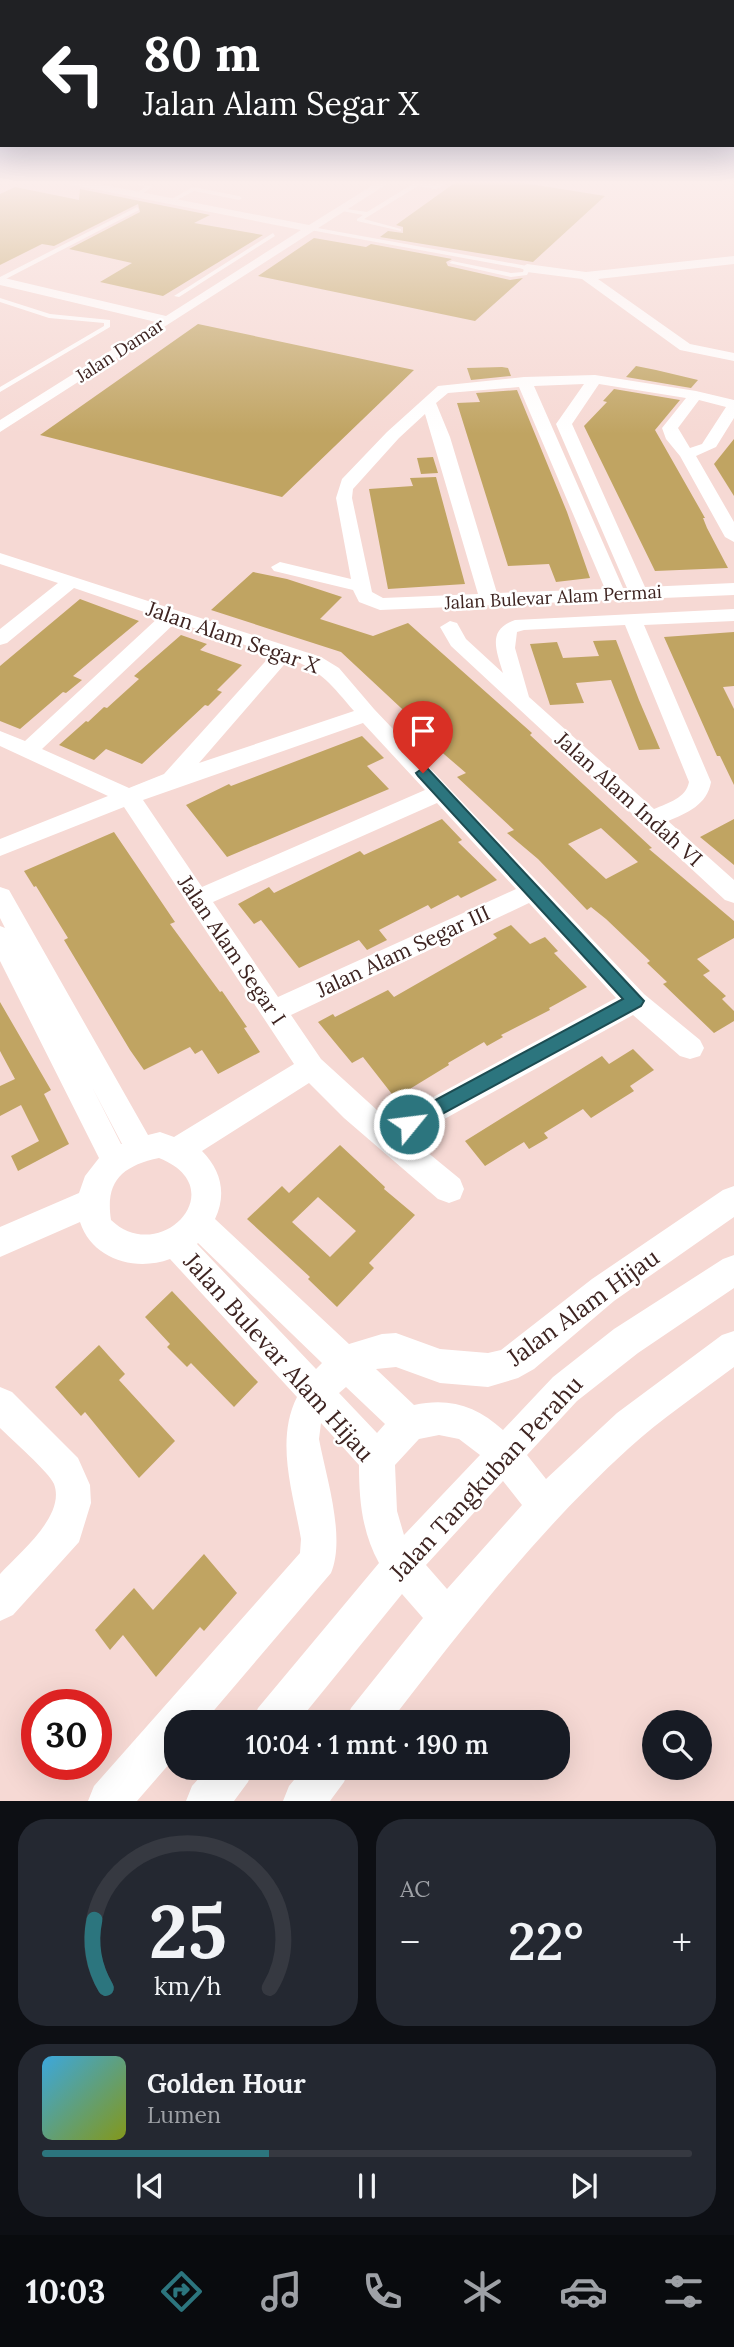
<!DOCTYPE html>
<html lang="id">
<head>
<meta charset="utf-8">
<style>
	:root { --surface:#171b24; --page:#242831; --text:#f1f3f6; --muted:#9ea1a6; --line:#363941; --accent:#2c757e }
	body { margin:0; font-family:Lora,serif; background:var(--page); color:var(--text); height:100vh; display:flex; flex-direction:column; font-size:26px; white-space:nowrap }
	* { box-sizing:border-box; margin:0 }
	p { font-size:23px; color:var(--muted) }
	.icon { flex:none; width:38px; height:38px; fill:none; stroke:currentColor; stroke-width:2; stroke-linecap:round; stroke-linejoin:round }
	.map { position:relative; height:1801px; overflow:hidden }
	.details { display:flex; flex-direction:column; gap:18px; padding:18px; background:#0d0f14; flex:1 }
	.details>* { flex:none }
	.guide { position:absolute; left:0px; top:0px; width:735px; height:147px; box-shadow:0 7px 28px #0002; background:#202124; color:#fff; overflow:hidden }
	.tools { position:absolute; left:642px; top:1710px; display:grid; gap:14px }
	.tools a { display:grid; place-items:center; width:70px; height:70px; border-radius:50%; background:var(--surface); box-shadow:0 7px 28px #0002; font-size:35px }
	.speed { position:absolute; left:21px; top:1689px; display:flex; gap:14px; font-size:35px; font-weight:700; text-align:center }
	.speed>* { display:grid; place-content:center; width:91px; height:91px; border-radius:50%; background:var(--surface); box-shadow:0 7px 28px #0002; line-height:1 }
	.speed .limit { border:10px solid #d22; background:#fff; color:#111 }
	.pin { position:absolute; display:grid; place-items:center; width:60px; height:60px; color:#fff; margin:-72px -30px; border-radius:50% 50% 50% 0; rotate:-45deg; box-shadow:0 0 7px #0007 }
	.pin .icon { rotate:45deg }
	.me { position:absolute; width:77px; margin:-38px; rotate:61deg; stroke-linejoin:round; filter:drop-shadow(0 0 5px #0008) }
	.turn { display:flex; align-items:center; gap:24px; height:147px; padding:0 28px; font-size:32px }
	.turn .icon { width:91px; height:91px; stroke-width:2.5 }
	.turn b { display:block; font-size:49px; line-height:60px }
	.big { font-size:52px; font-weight:600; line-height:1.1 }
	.details .widget { flex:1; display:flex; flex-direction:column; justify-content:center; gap:10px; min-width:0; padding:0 24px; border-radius:28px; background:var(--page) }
	.details .dial { align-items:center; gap:0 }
	.dial svg { height:182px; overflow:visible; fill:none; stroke:var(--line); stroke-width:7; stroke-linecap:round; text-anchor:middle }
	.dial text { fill:var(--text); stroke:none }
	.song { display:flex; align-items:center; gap:21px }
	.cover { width:84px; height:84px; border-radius:10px; background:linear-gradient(135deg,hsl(200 70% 55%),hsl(70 70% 35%)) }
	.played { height:7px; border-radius:4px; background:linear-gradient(90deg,var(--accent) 35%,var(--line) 35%) }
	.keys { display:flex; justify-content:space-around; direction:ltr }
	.heat { display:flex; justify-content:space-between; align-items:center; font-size:38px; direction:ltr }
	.details .tiles { flex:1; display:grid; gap:18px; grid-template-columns:1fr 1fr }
	.widget:last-child { grid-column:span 2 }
	.trip { position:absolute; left:164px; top:1710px; width:406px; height:70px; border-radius:28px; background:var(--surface); box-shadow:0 7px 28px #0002; font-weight:600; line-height:70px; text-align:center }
	.dock { display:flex; height:112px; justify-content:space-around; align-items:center; background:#090b0e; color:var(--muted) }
	.dock .icon { width:49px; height:49px }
	.dock .selected { color:var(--accent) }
	.dock b { font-size:32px; color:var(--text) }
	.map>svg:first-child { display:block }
	.building { fill:#c0a462; fill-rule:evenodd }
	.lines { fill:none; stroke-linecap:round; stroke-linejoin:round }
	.lane { fill:#fff; fill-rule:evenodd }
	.street { fill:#fff; fill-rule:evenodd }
	.route { fill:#2c757e; stroke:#1d4c52; stroke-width:2 }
	.labels { text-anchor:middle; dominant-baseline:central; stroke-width:5; stroke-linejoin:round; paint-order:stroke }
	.far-street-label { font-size:18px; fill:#3e2421; stroke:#fff }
	.street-label { font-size:21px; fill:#3e2421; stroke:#fff }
	.near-street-label { font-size:24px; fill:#3e2421; stroke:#fff }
</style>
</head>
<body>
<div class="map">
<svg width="734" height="1801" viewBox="0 0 734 1801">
	<rect width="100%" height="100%" fill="#f6d9d4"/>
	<path class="building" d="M456 182H518L605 196 533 262 380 237 388 231 403 233V227L396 225Z
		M15 187 79 200 80 189 210 215 194 223 263 235 163 296 100 282 132 263 69 249 140 212 138 204 54 246 42 244 0 265V194Z
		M314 238 366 247 371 244 452 259 446 262 448 266 510 280 523 278 475 321 258 276Z
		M198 324 414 370 282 497 40 435Z
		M636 366 656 370 698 380 691 388 626 377Z
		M502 367 508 368 511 376 471 380 467 368Z
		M614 389 680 400 655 430 705 518H703L707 528 728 568 655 571 584 426 607 402 603 401Z
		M517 390 567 512 590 578 556 582 549 564 508 566 457 403 480 402 476 393Z
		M734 439V496L714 464Z
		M433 457 438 473 421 474 417 458Z
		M436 477 465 584 388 589 369 489 413 486 410 478Z
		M253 572 287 579 342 597 320 619 373 636 408 623 532 733 530 735 652 848 649 849 734 921V938L697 959 710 971 703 975 726 996 722 999 734 1011V1021L714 1033 663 984 667 982 647 963 650 961 606 919 591 907 587 910 538 859 507 833 514 830 457 777 466 773 409 724 415 721 341 652 211 610ZM601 828 638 862 606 879 568 844Z
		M80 599 139 621 73 676 82 680 66 693 63 692 20 729 0 721V666Z
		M734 632V686L723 687 734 709V785L720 756H717L664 637Z
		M181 635 207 644 200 650 242 665 217 690 222 692 208 706 205 705 142 764 106 749 94 760 59 745 86 721 88 722 104 707 107 708 139 679 134 676Z
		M616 640 639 700 660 749 639 750 611 680 576 683 584 703 550 705 530 644 557 642 563 658 599 656 593 641Z
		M362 736 384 758 367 766 389 789 227 857 186 805 229 784 231 786Z
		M442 819 462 840 458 842 497 880 461 898 458 895 431 909 428 905 379 930 387 940 367 950 359 940 299 968 261 920 254 924 238 904 269 887 274 893 360 851 364 855Z
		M734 819V865L700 837Z
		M114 832 175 922 170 924 220 992 222 991 247 1027 244 1028 260 1052 218 1074 202 1050 195 1054 190 1047 144 1070 130 1050 64 940 68 938 36 886 34 887 24 871Z
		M511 925 530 944 545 937 558 951 554 953 587 987 549 1008 550 1010 501 1035 503 1037 487 1046 484 1042 448 1063 449 1065 395 1098 363 1057 352 1063 318 1022 333 1014 335 1017 388 990 394 997 497 938 493 934Z
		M0 1002 51 1090 44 1094 69 1144 18 1171 11 1156 39 1141 21 1105 0 1116V1086L15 1079 0 1051Z
		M633 1049 654 1070 630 1086 634 1091 591 1118 583 1109 544 1133 548 1138 529 1149 524 1142 485 1166 465 1141 602 1056 609 1064Z
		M340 1145 385 1187 384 1189 415 1215 369 1263 374 1268 337 1307 308 1279 310 1277 247 1219 282 1186 289 1193ZM318 1197 356 1231 330 1257 292 1222Z
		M172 1291 258 1382 234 1407 191 1363 187 1367 167 1347 170 1344 145 1317Z
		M99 1345 125 1374 119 1380 175 1441 139 1478 85 1412 81 1416 55 1387Z
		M204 1554 237 1593 204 1631 200 1627 156 1677 123 1635 110 1650 95 1630 134 1588 153 1610Z"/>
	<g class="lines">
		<path class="lane" d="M128 182H137L152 187 139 196 136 194 145 187Z
			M416 182 435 185 443 182H450L436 189 418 186 364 219 401 229V231L357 221V219L363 215 337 210 340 208 367 212Z
			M193 187 239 196 242 198 239 200 194 191 173 202 168 201Z
			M137 207 139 210 0 282V277Z
			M312 227 527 266 530 269 527 275 511 277 449 263 452 261 511 273 523 272 524 269 310 230Z
			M273 233 275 236 179 297 174 296Z
			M0 298 50 314 110 320V327L0 392V387L104 326V323L49 318 0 302Z"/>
		<path class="street" d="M68 182H89L309 225 378 182H390L0 432V420L156 322 0 285V277L166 316 301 230 73 185Z
			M734 256V264L598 279 690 344 734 353V361L680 350 582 279 527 272 521 268 527 264 586 272Z
			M595 375 696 391 734 400V418L716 447 696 456 734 522V542L725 537 680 456 666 439 662 428 686 398 599 384 572 424 645 587 734 583V595L380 610 359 602 353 590 274 571 271 567 280 562 351 579 336 498 342 479 387 432 438 386 524 377ZM584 384 556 424 627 588H623L534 386ZM519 387 605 589 497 593 450 437 436 403 448 393ZM699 400 726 407 702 444 690 448 678 428ZM425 414 478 594 383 598 372 592 352 498 353 489 399 438Z
			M0 553 321 657 339 668 374 709 644 994 700 1040 704 1048 700 1056 690 1059 680 1056 633 1015 410 1138 460 1179 464 1189 460 1199 449 1203 438 1199 344 1118 309 1083 202 1151C221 1170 227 1194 215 1219L349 1344 382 1334 396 1333 440 1349 488 1353 501 1350 592 1279 723 1190 734 1186V1217L614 1301 534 1369 518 1378 488 1387 440 1383 396 1367 376 1369 414 1405C449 1397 477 1406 503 1430L553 1377 614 1329 723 1259 734 1255V1288L638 1353 577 1401 527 1455 546 1479 617 1413 722 1335 734 1331V1367C698 1394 661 1419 628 1449 539 1530 464 1626 390 1722H345L351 1708 423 1618 402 1594 298 1722H252L258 1708 379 1563C362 1532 359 1500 359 1465L321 1423 319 1439C326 1477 346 1537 331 1573L204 1722H177V1755L137 1801H88L94 1786 300 1553 301 1539C293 1492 275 1441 297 1397L170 1259C135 1272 92 1259 80 1222L0 1257V1227L79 1193 85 1176 99 1158 0 961V926L5 928 0 918V887L9 890 148 1135 160 1132 174 1137 294 1064 124 807 0 856V839L108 796 0 746V731L25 741 159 617 74 588 7 643 0 645V629L58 583 0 564ZM176 622 272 654 164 774 129 788 42 749ZM289 659C322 670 332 686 354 711L199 763ZM363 723 425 790 202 887 143 800ZM437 803 516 889 278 997 213 902ZM529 903 616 998 389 1121 321 1059 291 1015ZM92 1087 122 1144H121ZM159 1158C235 1188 160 1267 111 1220 105 1181 122 1166 159 1158ZM198 1243 322 1363 316 1369 197 1244ZM346 1387 385 1424 377 1433 339 1393ZM439 1435 459 1439 480 1455 404 1535 397 1511 395 1465 419 1439ZM503 1481 522 1505 447 1589 426 1565Z
			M734 609V621L644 625 711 782C707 805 687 813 668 821L734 880V903L725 900 451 646 440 627 450 621 457 623 466 639 503 673C496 649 487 630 515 620ZM625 625 689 782C686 798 668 803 654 809L529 697 515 648 517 632 524 630Z
			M0 1387 12 1392 78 1458 90 1485 91 1503 79 1542 13 1615 0 1621V1574C19 1553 66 1516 54 1484 49 1472 11 1439 0 1428Z
			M208 1768H254L248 1782 234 1801H186L192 1786Z
			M304 1768H350L344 1782 330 1801H283L289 1786Z"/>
	</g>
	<linearGradient id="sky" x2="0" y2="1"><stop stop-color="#96a2d5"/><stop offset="0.42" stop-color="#fbeeec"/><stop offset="1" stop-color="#fbeeec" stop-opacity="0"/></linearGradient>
	<rect width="734" height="434" fill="url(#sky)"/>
	<path class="route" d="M423 768 428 769 644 1001 641 1006 409 1132 402 1130 399 1124 402 1118 623 999 418 776 416 773Z"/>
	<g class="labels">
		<g class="far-street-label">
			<text transform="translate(120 350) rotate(-33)">Jalan Damar</text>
			<text transform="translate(553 597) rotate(-3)">Jalan Bulevar Alam Permai</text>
		</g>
		<g class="street-label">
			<text transform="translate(233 637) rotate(19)">Jalan Alam Segar X</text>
			<text transform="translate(629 799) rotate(42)">Jalan Alam Indah VI</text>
			<text transform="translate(232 950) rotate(56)">Jalan Alam Segar I</text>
			<text transform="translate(403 951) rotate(-25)">Jalan Alam Segar III</text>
		</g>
		<g class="near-street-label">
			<text transform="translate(583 1307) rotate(-36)">Jalan Alam Hijau</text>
			<text transform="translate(279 1357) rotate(48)">Jalan Bulevar Alam Hijau</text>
			<text transform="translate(486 1478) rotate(-47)">Jalan Tangkuban Perahu</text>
		</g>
	</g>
</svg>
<div class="tools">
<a><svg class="icon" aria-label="search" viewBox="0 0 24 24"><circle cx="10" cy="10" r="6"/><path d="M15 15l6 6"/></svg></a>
</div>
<div class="speed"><div class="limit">30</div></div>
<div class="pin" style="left:423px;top:773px;background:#d93025"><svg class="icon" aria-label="arrive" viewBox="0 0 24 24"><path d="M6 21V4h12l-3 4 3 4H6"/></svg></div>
<svg class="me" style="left:409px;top:1124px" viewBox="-20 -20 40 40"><circle r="17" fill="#2c757e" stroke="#fff" stroke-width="3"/><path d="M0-11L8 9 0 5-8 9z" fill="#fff"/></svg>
<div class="trip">10:04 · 1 mnt · 190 m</div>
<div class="guide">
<div class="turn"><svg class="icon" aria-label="left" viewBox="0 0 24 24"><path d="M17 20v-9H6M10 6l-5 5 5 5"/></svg><div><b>80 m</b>Jalan Alam Segar X</div></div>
</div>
</div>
<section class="details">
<div class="tiles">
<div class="widget dial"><svg viewBox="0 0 100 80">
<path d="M14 69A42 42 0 1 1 86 69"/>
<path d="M14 69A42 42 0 0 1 9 39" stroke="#2c757e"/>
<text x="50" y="56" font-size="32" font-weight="700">25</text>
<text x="50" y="72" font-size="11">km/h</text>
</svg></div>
<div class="widget"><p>AC</p>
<div class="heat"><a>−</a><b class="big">22°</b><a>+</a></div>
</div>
<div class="widget">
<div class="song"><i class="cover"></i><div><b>Golden Hour</b><p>Lumen</p></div></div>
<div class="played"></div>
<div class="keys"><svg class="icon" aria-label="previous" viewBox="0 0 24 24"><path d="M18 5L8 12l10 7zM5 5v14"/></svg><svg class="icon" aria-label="pause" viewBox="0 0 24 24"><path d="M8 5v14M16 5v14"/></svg><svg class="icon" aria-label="next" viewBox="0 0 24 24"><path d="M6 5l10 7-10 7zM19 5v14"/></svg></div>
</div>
</div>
</section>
<nav class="dock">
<b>10:03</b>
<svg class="icon selected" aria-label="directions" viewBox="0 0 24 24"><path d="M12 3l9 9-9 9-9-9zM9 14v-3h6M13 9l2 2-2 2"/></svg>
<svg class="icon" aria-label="music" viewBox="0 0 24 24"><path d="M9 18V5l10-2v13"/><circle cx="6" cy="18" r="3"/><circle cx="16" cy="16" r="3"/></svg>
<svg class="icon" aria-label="phone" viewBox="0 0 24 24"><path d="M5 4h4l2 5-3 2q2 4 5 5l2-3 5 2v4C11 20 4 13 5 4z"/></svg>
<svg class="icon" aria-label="climate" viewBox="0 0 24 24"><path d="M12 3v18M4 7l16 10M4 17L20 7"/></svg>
<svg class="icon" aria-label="car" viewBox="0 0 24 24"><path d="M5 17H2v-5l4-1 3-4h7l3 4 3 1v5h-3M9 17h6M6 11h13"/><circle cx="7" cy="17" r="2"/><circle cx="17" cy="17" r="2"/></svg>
<svg class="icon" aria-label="filters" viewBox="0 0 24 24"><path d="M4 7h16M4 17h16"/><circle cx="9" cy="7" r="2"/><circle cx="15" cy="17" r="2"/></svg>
</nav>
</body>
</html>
